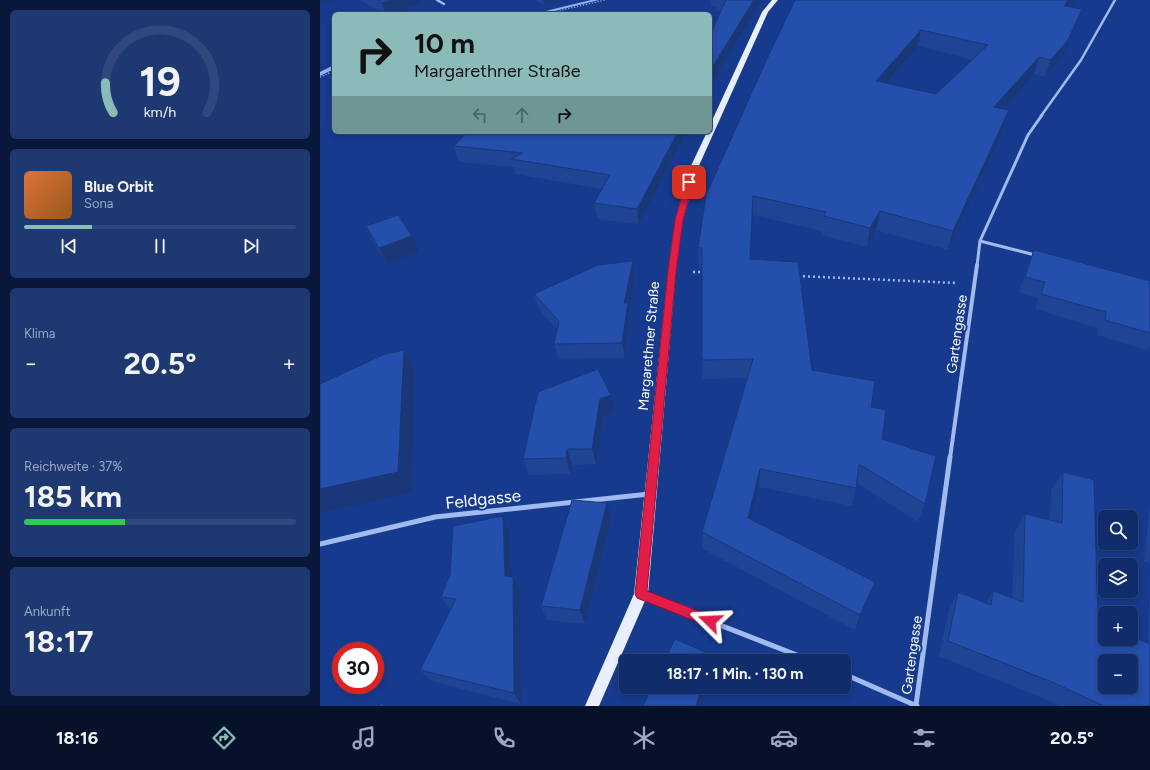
<!DOCTYPE html>
<html lang="de">
<head>
<meta charset="utf-8">
<style>
	:root { --surface:#102c6a; --page:#1e3872; --text:#f1f3f6; --muted:#9ca7c1; --line:#30487e; --accent:#8bbbb9 }
	body { margin:0; font-family:Figtree,sans-serif; background:var(--page); color:var(--text); height:100vh; display:flex; flex-direction:column; font-size:15px; white-space:nowrap }
	* { box-sizing:border-box; margin:0 }
	p { font-size:13px; color:var(--muted) }
	.icon { flex:none; width:22px; height:22px; fill:none; stroke:currentColor; stroke-width:2; stroke-linecap:round; stroke-linejoin:round }
	.map { position:relative; flex:1; overflow:hidden }
	.sheet { display:flex; flex-direction:column; gap:10px; padding:10px; background:#09183a; width:320px }
	.sheet>* { flex:none }
	.guide { position:absolute; left:12px; top:12px; width:380px; height:122px; border-radius:6px; box-shadow:0 2px 6px #0003,0 0 0 1px var(--line); background:#8bbbb9; color:#111; overflow:hidden }
	.buttons { position:absolute; left:778px; top:510px; display:grid; gap:8px }
	.buttons a { display:grid; place-items:center; width:40px; height:40px; border-radius:6px; background:var(--surface); box-shadow:0 2px 6px #0003,0 0 0 1px var(--line); font-size:20px }
	.speed { position:absolute; left:12px; top:642px; display:flex; gap:8px; font-size:20px; font-weight:700; text-align:center }
	.speed>* { display:grid; place-content:center; width:52px; height:52px; border-radius:50%; background:var(--surface); box-shadow:0 2px 6px #0003,0 0 0 1px var(--line); line-height:1 }
	.speed .limit { border:6px solid #d22; background:#fff; color:#111 }
	.pin { position:absolute; display:grid; place-items:center; width:34px; height:34px; color:#fff; margin:-17px; border-radius:8px; box-shadow:0 2px 6px #0006 }
	.me { position:absolute; width:44px; margin:-22px; rotate:291deg; stroke-linejoin:round; filter:drop-shadow(0 0 3px #0008) }
	.turn { display:flex; align-items:center; gap:14px; height:84px; padding:0 16px; font-size:18px }
	.turn .icon { width:52px; height:52px; stroke-width:2.5 }
	.turn b { display:block; font-size:28px; line-height:34px }
	.lanes { display:flex; align-items:center; height:38px; padding:0 16px; background:#0003; justify-content:center; gap:20px; direction:ltr }
	.lanes .off { opacity:.35 }
	.big { font-size:30px; font-weight:700; line-height:1.1 }
	.sheet .widget { flex:1; display:flex; flex-direction:column; justify-content:center; gap:6px; min-width:0; padding:0 14px; border-radius:6px; background:var(--page) }
	.sheet .dial { align-items:center; gap:0 }
	.dial svg { height:104px; overflow:visible; fill:none; stroke:var(--line); stroke-width:7; stroke-linecap:round; text-anchor:middle }
	.dial text { fill:var(--text); stroke:none }
	.song { display:flex; align-items:center; gap:12px }
	.cover { width:48px; height:48px; border-radius:6px; background:linear-gradient(135deg,hsl(20 70% 55%),hsl(30 70% 35%)) }
	.played { height:4px; border-radius:2px; background:linear-gradient(90deg,var(--accent) 25%,var(--line) 25%) }
	.keys { display:flex; justify-content:space-around; direction:ltr }
	.heat { display:flex; justify-content:space-between; align-items:center; font-size:22px; direction:ltr }
	.charge { height:6px; border-radius:3px; background:linear-gradient(90deg,#34c759 37%,var(--line) 0) }
	.trip { position:absolute; left:299px; top:654px; width:232px; height:40px; border-radius:6px; background:var(--surface); box-shadow:0 2px 6px #0003,0 0 0 1px var(--line); font-weight:700; line-height:40px; text-align:center }
	.tab-bar { display:flex; height:64px; justify-content:space-around; align-items:center; background:#06122a; color:var(--muted) }
	.tab-bar .icon { width:28px; height:28px }
	.tab-bar .current { color:var(--accent) }
	.tab-bar b { font-size:18px; color:var(--text) }
	main { display:flex; flex:1; min-height:0 }
	.map>svg:first-child { display:block }
	.lines { fill:none; stroke-linecap:round; stroke-linejoin:round }
	.stream { fill:#93b3f2; fill-rule:evenodd }
	.path-far1 { stroke:#a1baef; stroke-width:1.5; stroke-dasharray:1 2; stroke-linecap:butt }
	.path { stroke:#a1baef; stroke-width:2.5; stroke-dasharray:2 3; stroke-linecap:butt }
	.minor-far3 { stroke:#a1baef; stroke-width:2.5 }
	.minor-far2 { stroke:#a1baef; stroke-width:3 }
	.minor-far1 { stroke:#a1baef; stroke-width:4 }
	.minor { stroke:#a1baef; stroke-width:5 }
	.primary { fill:#e9efff; fill-rule:evenodd }
	.wall { fill:#204494; fill-rule:evenodd }
	.shaded-wall { fill:#1a3778 }
	.building { fill:#254fac; stroke:#1a3778; fill-rule:evenodd }
	.route { fill:#e11d48; stroke:#92132f }
	.labels { text-anchor:middle; dominant-baseline:central; stroke-width:4; stroke-linejoin:round; paint-order:stroke }
	.street-label { font-size:14px; fill:#fff; stroke:#163a8d }
	.near-street-label { font-size:17px; fill:#fff; stroke:#163a8d }
</style>
</head>
<body>
<main>
<section class="sheet">
<div class="widget dial"><svg viewBox="0 0 100 80">
<path d="M14 69A42 42 0 1 1 86 69"/>
<path d="M14 69A42 42 0 0 1 8 46" stroke="#8bbbb9"/>
<text x="50" y="56" font-size="32" font-weight="700">19</text>
<text x="50" y="72" font-size="11">km/h</text>
</svg></div>
<div class="widget">
<div class="song"><i class="cover"></i><div><b>Blue Orbit</b><p>Sona</p></div></div>
<div class="played"></div>
<div class="keys"><svg class="icon" aria-label="previous" viewBox="0 0 24 24"><path d="M18 5L8 12l10 7zM5 5v14"/></svg><svg class="icon" aria-label="pause" viewBox="0 0 24 24"><path d="M8 5v14M16 5v14"/></svg><svg class="icon" aria-label="next" viewBox="0 0 24 24"><path d="M6 5l10 7-10 7zM19 5v14"/></svg></div>
</div>
<div class="widget"><p>Klima</p>
<div class="heat"><a>−</a><b class="big">20.5°</b><a>+</a></div>
</div>
<div class="widget"><p>Reichweite · 37%</p><b class="big">185 km</b><div class="charge"></div></div>
<div class="widget"><p>Ankunft</p><b class="big">18:17</b></div>
</section>
<div class="map">
<svg width="830" height="706" viewBox="0 0 830 706">
	<rect width="100%" height="100%" fill="#163a8d"/>
	<g class="lines">
		<path class="stream" d="M271 0H279L222 14H213Z
			M14 65V69L0 76V72Z"/>
		<path class="path-far1" d="M225 14 285 0
			M0 77 14 71"/>
		<path class="path" d="M373 272H386
			M478 276 637 283"/>
		<path class="minor-far3" d="M117 0 124 4
			M721 116 761 60 795 0"/>
		<path class="minor-far2" d="M660 241 715 255
			M657 266 660 241 708 135 722 115"/>
		<path class="minor-far1" d="M630 458 657 265"/>
		<path class="minor" d="M0 544 115 517 329 494
			M323 595 492 661
			M524 674 597 706
			M596 705 630 457"/>
		<path class="primary" d="M452 0H458L448 12 377 170 363 220 356 271 328 594 279 706H265L314 594 348 271 355 220 369 170 387 132H390V125L442 12Z"/>
	</g>
	<path class="wall" d="M40 0H99L100 4 69 14H64Z
		M214 0H244L224 5Z
		M391 0H442L390 86V35L401 11H396V7L391 6Z
		M475 0H755L750 7 756 25 743 56 725 77 714 74 683 109 689 110 684 128 628 250 556 230 547 247 501 235 502 231 433 215 430 259 492 370 551 407 562 439 605 504 598 522 537 483 532 506 439 487 431 519 555 582 549 598 535 630 383 549 382 532 427 378 383 379 382 360V267H379L378 248ZM598 46 653 60 616 94 567 84Z
		M109 132H366L319 224 277 219 274 203 282 189 195 174 193 167 139 162 134 146 143 136 110 133Z
		M46 226 99 252 67 264 53 242Z
		M714 250 830 281V345L827 350 777 335 778 328 715 309 718 298 699 292 708 266Z
		M313 261 315 276 309 309 310 318 305 358 239 359 234 344 237 330 219 309 214 294Z
		M218 392 294 412 284 415 276 464 252 465 250 474 209 475 203 459Z
		M743 472 778 623 828 643 830 571V706H740L718 696 619 656 629 609 638 592 666 603 673 591 692 598 695 532 705 514 730 520 731 490Z
		M830 503V564L824 562Z
		M183 516 189 531 191 576 200 590 201 704 111 681 100 670 130 610 121 597Z
		M291 518 265 624 227 620 221 606Z"/>
	<path class="shaded-wall" d="M0 0H15L0 4Z
		M72 0H99L100 4 69 14H66L62 3Z
		M223 0H244L224 5Z
		M434 0H442L390 86V71Z
		M748 0H755L739 22 744 6Z
		M762 9 756 25 743 56 725 77 731 60Z
		M601 30 598 46 554 99 556 81Z
		M719 57 714 74 669 125 674 107Z
		M689 110 684 128 628 250 633 231Z
		M358 132H366L319 224 317 209Z
		M433 196V215L429 278 430 259Z
		M560 211 556 230 547 247 550 228Z
		M92 236 99 252 67 264 59 248Z
		M313 261 315 276 309 309 310 318 305 358 302 343 304 303Z
		M84 350 95 372 91 492 0 513V489Z
		M291 395 294 412 284 415 276 464 272 449 280 399Z
		M247 449 252 465 250 474 246 458Z
		M440 469 439 487 427 535 428 518Z
		M287 503 291 518 265 624 260 610Z
		M183 516 189 531 192 589 185 576Z
		M193 577 200 590 201 704 194 693Z
		M555 582 549 598 535 630 540 615Z
		M382 687H388L382 706H376Z"/>
	<path class="building" d="M56 0H72L62 3Z
		M406 0H434L390 71V35Z
		M475 0H748L744 6 762 9 748 40 731 60 719 57 674 107 689 110 633 231 560 211 550 228 504 216 506 212 433 196 430 259 478 262 492 370 555 381 551 407 566 410 562 439 616 456 605 504 539 464 536 488 440 469 428 518 555 582 540 615 382 532 433 359 382 360V248H378L386 195 445 63ZM601 30 668 45 616 94 556 81Z
		M147 132H358L317 209 274 203 290 175 191 159 203 153 134 146Z
		M78 215 92 236 59 248 46 226Z
		M714 250 830 281V333L785 320 786 312 721 294 725 282 705 277Z
		M313 261 304 303H308L302 343 234 344 239 321 214 294 278 265Z
		M84 350 78 472 0 489V384L65 354Z
		M278 369 291 395 280 399 272 449H247L246 458 203 459 218 392Z
		M743 472 774 480 778 623 785 626V639H811V636L830 644V706H784L732 682 628 641 638 592 671 605 673 591 703 602 705 514 742 523ZM785 661H811V687H785Z
		M252 500 287 503 260 610 221 606Z
		M183 516 185 576 193 577 194 693 100 670 136 599 121 597 130 575 133 526Z
		M355 639 392 655 391 661H344Z
		M332 687H382L376 706H323Z
		M61 703 65 706H59Z"/>
	<path class="route" d="M369 180 373 182 363 220 356 271 327 591 394 617 396 621 394 625 390 627 317 598 315 594 348 271 355 220 366 182Z"/>
	<g class="labels">
		<g class="street-label">
			<text transform="translate(637 334) rotate(-82)">Gartengasse</text>
			<text transform="translate(329 346) rotate(-85)">Margarethner Straße</text>
			<text transform="translate(592 655) rotate(-82)">Gartengasse</text>
		</g>
		<g class="near-street-label">
			<text transform="translate(163 499) rotate(-6)">Feldgasse</text>
		</g>
	</g>
</svg>
<div class="buttons">
<a><svg class="icon" aria-label="search" viewBox="0 0 24 24"><circle cx="10" cy="10" r="6"/><path d="M15 15l6 6"/></svg></a>
<a><svg class="icon" aria-label="layers" viewBox="0 0 24 24"><path d="M12 4l9 5-9 5-9-5zM3 14l9 5 9-5"/></svg></a>
<a>+</a>
<a>−</a>
</div>
<div class="speed"><div class="limit">30</div></div>
<div class="pin" style="left:369px;top:182px;background:#d93025"><svg class="icon" aria-label="arrive" viewBox="0 0 24 24"><path d="M6 21V4h12l-3 4 3 4H6"/></svg></div>
<svg class="me" style="left:390px;top:621px" viewBox="-20 -20 40 40"><path d="M0-17L14 15 0 8-14 15z" fill="#e11d48" stroke="#fff" stroke-width="4"/></svg>
<div class="trip">18:17 · 1 Min. · 130 m</div>
<div class="guide">
<div class="turn"><svg class="icon" aria-label="right" viewBox="0 0 24 24"><path d="M7 20v-9h11M14 6l5 5-5 5"/></svg><div><b>10 m</b>Margarethner Straße</div></div>
<div class="lanes"><svg class="icon off" aria-label="left" viewBox="0 0 24 24"><path d="M17 20v-9H6M10 6l-5 5 5 5"/></svg><svg class="icon off" aria-label="ahead" viewBox="0 0 24 24"><path d="M12 20V5M6 11l6-6 6 6"/></svg><svg class="icon" aria-label="right" viewBox="0 0 24 24"><path d="M7 20v-9h11M14 6l5 5-5 5"/></svg></div>
</div>
</div>
</main>
<nav class="tab-bar">
<b>18:16</b>
<svg class="icon current" aria-label="directions" viewBox="0 0 24 24"><path d="M12 3l9 9-9 9-9-9zM9 14v-3h6M13 9l2 2-2 2"/></svg>
<svg class="icon" aria-label="music" viewBox="0 0 24 24"><path d="M9 18V5l10-2v13"/><circle cx="6" cy="18" r="3"/><circle cx="16" cy="16" r="3"/></svg>
<svg class="icon" aria-label="phone" viewBox="0 0 24 24"><path d="M5 4h4l2 5-3 2q2 4 5 5l2-3 5 2v4C11 20 4 13 5 4z"/></svg>
<svg class="icon" aria-label="climate" viewBox="0 0 24 24"><path d="M12 3v18M4 7l16 10M4 17L20 7"/></svg>
<svg class="icon" aria-label="car" viewBox="0 0 24 24"><path d="M5 17H2v-5l4-1 3-4h7l3 4 3 1v5h-3M9 17h6M6 11h13"/><circle cx="7" cy="17" r="2"/><circle cx="17" cy="17" r="2"/></svg>
<svg class="icon" aria-label="filters" viewBox="0 0 24 24"><path d="M4 7h16M4 17h16"/><circle cx="9" cy="7" r="2"/><circle cx="15" cy="17" r="2"/></svg>
<b>20.5°</b>
</nav>
</body>
</html>
